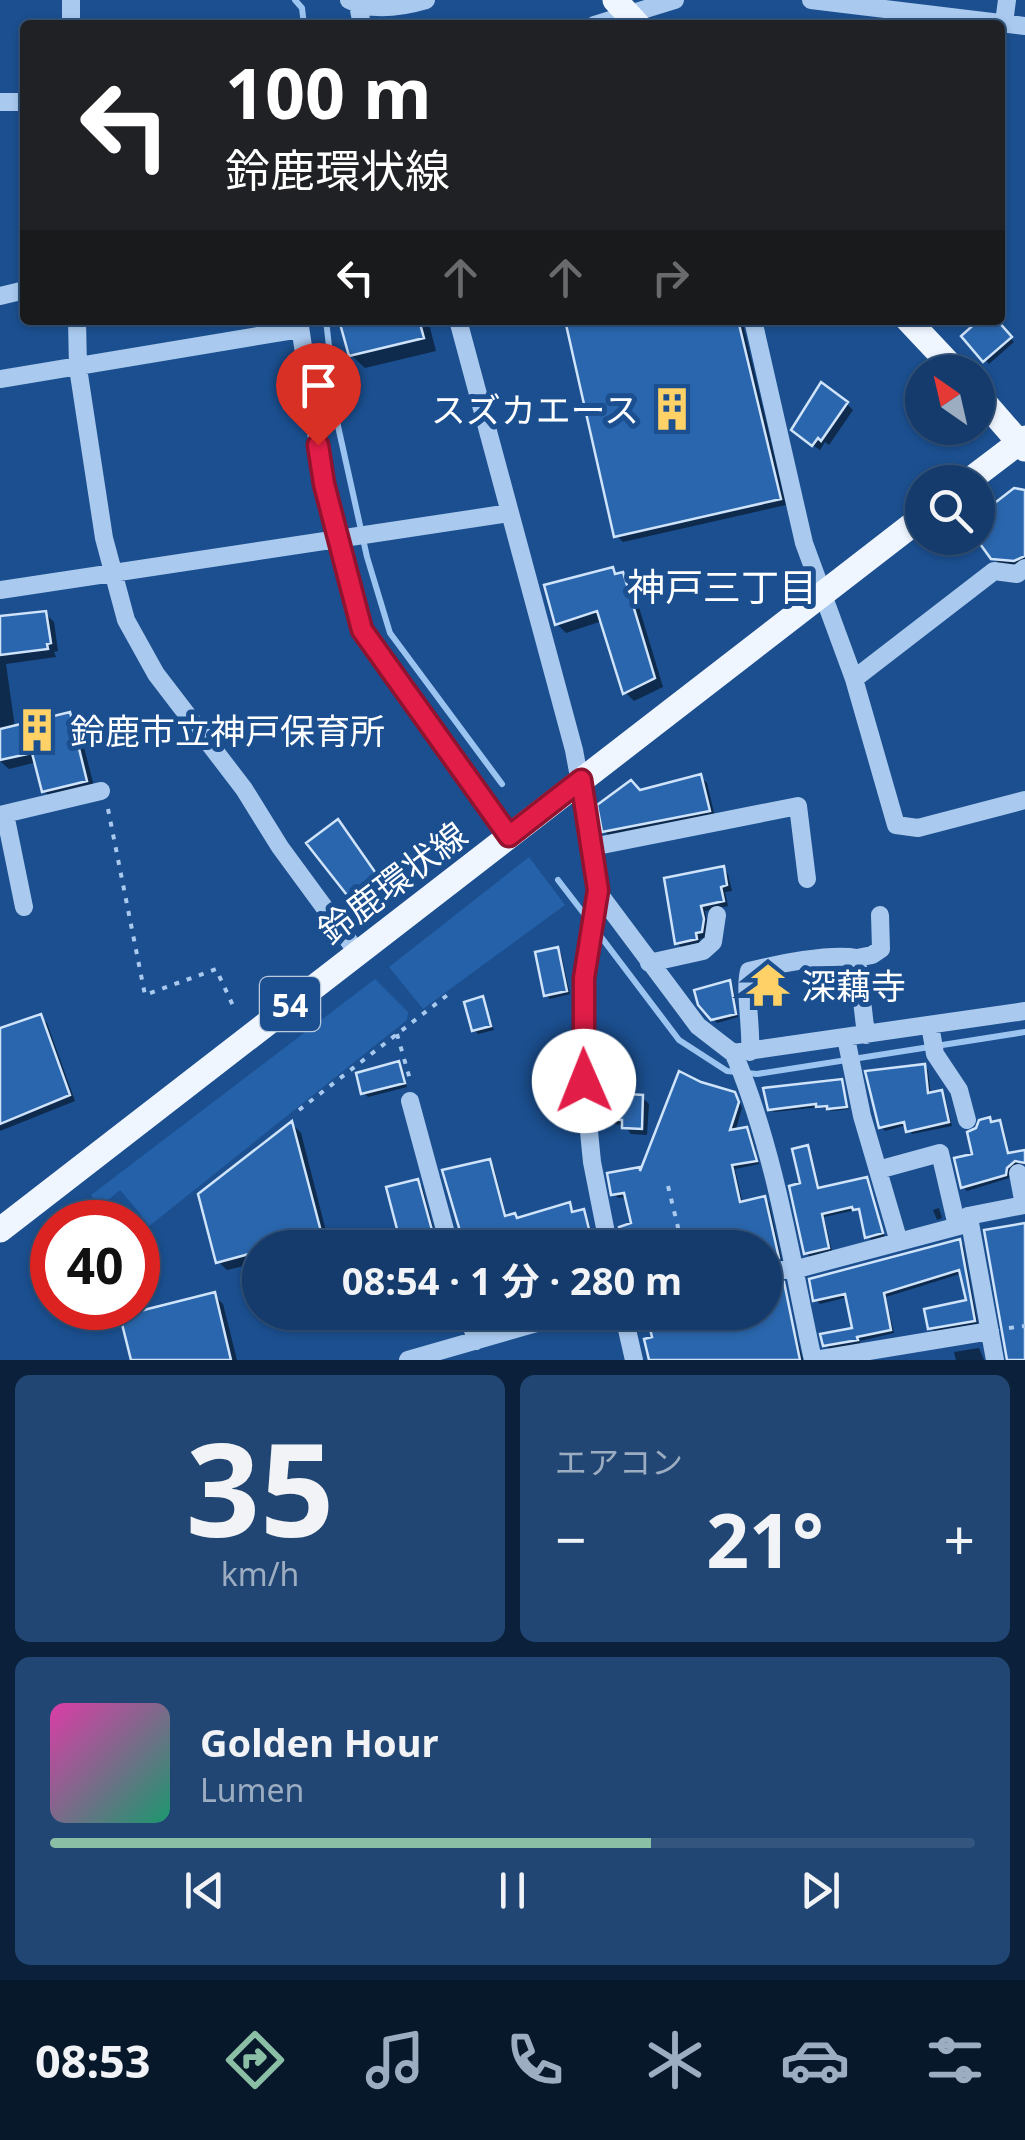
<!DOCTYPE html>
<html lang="ja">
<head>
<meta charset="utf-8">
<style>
	:root { --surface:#143b6b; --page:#214673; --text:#f1f3f6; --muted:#9dadc1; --line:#33557e; --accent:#8abfa5 }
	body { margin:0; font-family:"Noto Sans","Noto Sans JP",sans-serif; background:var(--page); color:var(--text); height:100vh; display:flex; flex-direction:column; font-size:38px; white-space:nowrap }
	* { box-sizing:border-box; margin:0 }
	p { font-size:32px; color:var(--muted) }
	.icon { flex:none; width:55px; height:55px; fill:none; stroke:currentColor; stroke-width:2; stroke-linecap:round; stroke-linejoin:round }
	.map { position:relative; height:1360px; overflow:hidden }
	.details { display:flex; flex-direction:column; gap:15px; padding:15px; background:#0b203b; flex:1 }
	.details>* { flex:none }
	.guide { position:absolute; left:20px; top:20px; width:985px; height:305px; border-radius:10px; box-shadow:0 2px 8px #0004,0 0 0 2px var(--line); background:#202124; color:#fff; overflow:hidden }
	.needle { width:65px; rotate:326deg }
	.buttons { position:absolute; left:905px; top:355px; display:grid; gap:20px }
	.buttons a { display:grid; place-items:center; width:90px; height:90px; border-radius:50%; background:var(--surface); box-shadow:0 2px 8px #0004,0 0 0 2px var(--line); font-size:50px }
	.speed { position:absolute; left:30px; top:1200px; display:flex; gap:20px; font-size:50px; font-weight:700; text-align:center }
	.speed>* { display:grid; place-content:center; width:130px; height:130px; border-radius:50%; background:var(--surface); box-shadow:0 2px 8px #0004,0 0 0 2px var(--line); line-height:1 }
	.speed .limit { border:15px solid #d22; background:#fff; color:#111 }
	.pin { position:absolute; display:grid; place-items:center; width:85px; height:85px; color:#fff; margin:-102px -42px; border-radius:50% 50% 50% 0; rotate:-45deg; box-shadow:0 0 10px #0007 }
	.pin .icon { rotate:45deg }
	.me { position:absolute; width:110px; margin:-55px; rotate:359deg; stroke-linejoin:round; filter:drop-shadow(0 0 8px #0008) }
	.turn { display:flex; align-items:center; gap:35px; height:210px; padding:0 40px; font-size:45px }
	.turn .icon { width:130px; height:130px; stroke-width:2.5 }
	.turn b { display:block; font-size:70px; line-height:85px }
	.lanes { display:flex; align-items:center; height:95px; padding:0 40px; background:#0003; justify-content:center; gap:50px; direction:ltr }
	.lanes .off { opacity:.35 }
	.big { font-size:75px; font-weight:700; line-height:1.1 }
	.details .widget { flex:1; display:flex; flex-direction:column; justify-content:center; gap:15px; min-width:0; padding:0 35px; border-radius:15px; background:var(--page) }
	.details .dial { align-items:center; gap:0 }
	.dial b { font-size:130px; line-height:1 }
	.song { display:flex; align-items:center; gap:30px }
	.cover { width:120px; height:120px; border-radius:15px; background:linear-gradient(135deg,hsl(320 70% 55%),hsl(160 70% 35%)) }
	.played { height:10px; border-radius:5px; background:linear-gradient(90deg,var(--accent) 65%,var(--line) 65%) }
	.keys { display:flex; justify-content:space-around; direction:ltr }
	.heat { display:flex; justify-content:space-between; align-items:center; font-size:55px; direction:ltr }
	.details .tiles { flex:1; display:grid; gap:15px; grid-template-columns:1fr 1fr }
	.widget:last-child { grid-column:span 2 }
	.trip { position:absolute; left:242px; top:1230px; width:540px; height:100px; border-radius:50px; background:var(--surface); box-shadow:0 2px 8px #0004,0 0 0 2px var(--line); font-weight:700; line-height:100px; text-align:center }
	.menu { display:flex; height:160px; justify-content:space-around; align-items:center; background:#08182b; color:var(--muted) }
	.menu .icon { width:70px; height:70px }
	.menu .selected { color:var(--accent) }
	.menu b { font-size:45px; color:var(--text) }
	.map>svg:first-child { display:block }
	.green { fill:#2461a8 }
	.shadow { fill:#0007 }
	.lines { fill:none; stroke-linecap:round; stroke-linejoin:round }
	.stream { stroke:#9cc4f0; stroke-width:6 }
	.building { fill:#2a66ad; stroke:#cfe3fa; stroke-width:2.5 }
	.path { stroke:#a9c9ee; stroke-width:4; stroke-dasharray:5 8; stroke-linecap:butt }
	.minor { stroke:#a9c9ee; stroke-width:18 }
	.major { stroke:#f0f6ff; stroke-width:25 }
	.route-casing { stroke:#92132f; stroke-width:25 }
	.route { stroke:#e11d48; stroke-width:18 }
	.labels { text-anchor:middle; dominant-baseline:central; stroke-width:10; stroke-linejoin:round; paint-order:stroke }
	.shield { fill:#1b4f8f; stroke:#bbcadd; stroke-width:2.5 }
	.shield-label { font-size:32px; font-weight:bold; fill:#fff }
	.poi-label { font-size:35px; fill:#fff; stroke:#1b4f8f; text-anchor:start }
	.street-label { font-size:35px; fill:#fff; stroke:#1b4f8f }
	.neighbourhood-label { font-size:38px; fill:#fff; stroke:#1b4f8f }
</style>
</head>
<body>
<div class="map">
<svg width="1025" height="1360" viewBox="0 0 1025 1360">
	<rect width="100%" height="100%" fill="#1b4f8f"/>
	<path class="green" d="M529 857 565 905 423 1009 389 967Z
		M375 979 408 1012 407 1020 138 1235 136 1222 142 1216 120 1190 100 1207 91 1195Z"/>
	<path class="shadow" d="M342 320H428L436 351 365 368 351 355Z
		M568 320H742L786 505 623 542 617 536Z
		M983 320H994L1014 342 989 364 964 336Z
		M847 404 853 410 829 445 825 442 820 450 801 436Z
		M1015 491 1025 495V565L1021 566 1000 565 978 537V519Z
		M612 570 632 584 663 687 634 701 626 693 602 621 566 633 557 624Z
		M45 613 54 622 58 651 54 652 56 657 6 664 15 728 69 715 78 724 95 790 53 800 44 791 37 762 9 769 0 761V618Z
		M700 777 707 783 715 817 611 838 604 831 639 792Z
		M344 828 386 890 362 909 355 902Z
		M723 868 728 874 732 891 725 892 728 906 705 911 708 926 707 937 700 939 701 945 683 949 677 943Z
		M557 949 561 953 570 994 550 999 546 995Z
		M729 983 733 987 738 1017 717 1023 700 1004Z
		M482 999 494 1030 478 1034 474 1030Z
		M41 1017 47 1023 75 1101 0 1131V1054Z
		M398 1064 407 1087 368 1097 364 1093Z
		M924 1066 928 1070 931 1095 942 1092 945 1096 952 1126 912 1134 907 1125 885 1131 881 1127Z
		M841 1081 849 1109 833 1111 820 1107 774 1112 770 1109Z
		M700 1084 734 1094 739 1099 742 1108 735 1132 746 1130 751 1134 759 1164 735 1169 743 1204 765 1198 769 1203 782 1261 775 1253 765 1255V1248L686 1238 646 1248H623L621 1229 634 1225 628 1197 618 1198 614 1194 639 1169 642 1172Z
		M642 1097 649 1104 647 1135 631 1134 624 1125 612 1124 606 1118Z
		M990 1120 1003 1126 1010 1155 1025 1152V1165L1019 1163 1010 1172 1009 1178 967 1191 963 1187Z
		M292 1124 301 1133 330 1247 260 1248V1262L227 1270 218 1261Z
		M807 1148 811 1152 820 1190 866 1180 870 1184 885 1237 871 1240 863 1212 856 1210 824 1217 832 1251 810 1257 806 1253 802 1185Z
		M489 1162 494 1167 507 1218 519 1220 569 1205 575 1214 583 1212 587 1216 595 1245 464 1248Z
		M417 1182 422 1186 439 1248H403Z
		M939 1208 942 1218 937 1220 933 1210Z
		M959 1241 963 1245 978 1324 935 1332 930 1327 969 1302 963 1273 886 1297 894 1333 860 1341V1344L829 1349 825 1345 855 1330 848 1297 820 1304 816 1300Z
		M783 1285 803 1360H652L765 1312V1290Z
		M214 1295 223 1304 237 1360H134Z
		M420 1312H453L456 1324 428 1332Z
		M979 1348 984 1360H956L954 1352Z"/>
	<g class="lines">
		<path class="stream" d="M295 0 302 8 304 25
			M326 320 338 426 367 557 390 633 502 784
			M558 880 588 919
			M595 929 679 1040 727 1071 757 1074 1025 1032
			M579 1316 593 1312"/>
	</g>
	<path class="building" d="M339 320H419L424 338 349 356Z
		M565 320H738L781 499 614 537Z
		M979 320H997L1012 337 983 362 961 336Z
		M821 382 848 402 821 441 818 438 812 446 791 430Z
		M1014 488 1025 490V556L1014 561 991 559 978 541V516Z
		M613 567 615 574 623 572 655 678 623 694 597 611 555 625 544 585Z
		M46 611 51 643 47 644 48 649 0 655V616Z
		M70 712 87 781 42 792 32 753 0 760V729Z
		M701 774 710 811 602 832 597 805 631 780 640 790Z
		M338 819 382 882 354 904 306 843Z
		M724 866 727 885 721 887 724 901 701 906 704 919 702 932 696 933 697 939 675 944 664 878Z
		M558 947 567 991 544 996 535 952Z
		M730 980 736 1014 711 1020 698 1005 694 990Z
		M483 996 491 1026 472 1031 464 1002Z
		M41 1014 70 1095 0 1124V1028Z
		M399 1061 405 1083 361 1094 356 1073Z
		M925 1064 928 1093 942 1090 949 1122 906 1132 904 1122 879 1128 865 1071Z
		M679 1071 701 1082 735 1092 739 1102 730 1130 747 1127 757 1161 732 1165 740 1202 765 1196 779 1258H773L771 1249 765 1251V1248H688L682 1235 624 1248 619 1227 631 1223 624 1193 611 1195 607 1173 640 1167V1171Z
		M842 1079 847 1107 827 1109V1106L816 1107V1104L768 1110 763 1088Z
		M628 1094 643 1095 642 1129 622 1128V1120L603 1119 604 1099 628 1100Z
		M990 1117 991 1122 1000 1120 1008 1153 1025 1150V1163L1015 1161 1007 1168 1006 1175 961 1188 954 1158 972 1154 967 1132 976 1128 979 1120Z
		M292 1121 323 1239 294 1246 293 1242 260 1248V1251L216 1263 198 1194Z
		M808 1145 818 1188 867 1177 883 1233 865 1238 859 1209 853 1210 852 1207 822 1214 829 1248 804 1254 789 1186 800 1183 792 1149Z
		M490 1159 505 1216 515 1213 517 1218 570 1202 572 1212 584 1209 592 1241 567 1248H465L442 1170Z
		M418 1179 435 1241 402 1248 386 1187Z
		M1025 1223V1360H1007L984 1230Z
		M960 1239 975 1321 928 1329 924 1309 966 1300 959 1270 884 1293 891 1330 857 1337 858 1340 823 1346 820 1334 852 1328 845 1294 813 1301 809 1279Z
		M784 1282 800 1360H649L644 1339 652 1337 646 1312H765V1287Z
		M215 1292 231 1360H131L120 1316Z"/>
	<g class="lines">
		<path class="path" d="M108 809 145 995 216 969 235 1010
			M397 1034 411 1083
			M299 1110 450 993
			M668 1186 683 1248
			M1009 1328 1025 1326"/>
		<path class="minor" d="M71 0V25
			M349 0C372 12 402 7 426 0
			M357 0 362 25
			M811 0 1025 26
			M1004 23 1007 0
			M594 25 675 0
			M0 102H25
			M0 296 25 290
			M77 320 78 368 104 538 126 620 156 674 244 789 280 847 357 952
			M299 320 324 484 361 630 509 835
			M458 320 574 750 592 847 597 891 585 979 584 1081 592 1162 609 1248
			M753 320 804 543 854 679 896 825 918 828 1025 800
			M0 379 300 329
			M0 590 510 513
			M854 679 994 571 1017 574 1025 568
			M5 814 24 907
			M0 815 101 791
			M592 847 798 806 807 879
			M597 891 698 1026 733 1053 737 1061C776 1157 791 1259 813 1360
			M857 958 872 955 881 949 880 915
			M649 963 703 951 713 942 717 915
			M930 1025 935 1054 959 1090 967 1120
			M846 1038 862 1116 899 1242
			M750 1052C752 1028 744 991 749 971 777 964 830 953 857 958L866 1035
			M733 1053 1025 1011
			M410 1101 450 1248
			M878 1170 940 1153 957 1226
			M970 1223 968 1216 1024 1205 1018 1173
			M765 1272 801 1268 970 1223 995 1360
			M468 1312 476 1341
			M623 1312 634 1360
			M408 1360 575 1312
			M815 1360 990 1331"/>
		<path class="major" d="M615 0 638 25
			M908 320 957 372
			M978 395 1025 449
			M967 482 1025 438
			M0 1230 922 517"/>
	</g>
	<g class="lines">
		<g class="route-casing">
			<path id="route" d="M318 445 324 484 362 630 509 836 581 780 598 890 584 978V1081"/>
		</g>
		<use href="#route" class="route"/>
	</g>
	<defs>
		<g id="building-bare" transform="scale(3.45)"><path d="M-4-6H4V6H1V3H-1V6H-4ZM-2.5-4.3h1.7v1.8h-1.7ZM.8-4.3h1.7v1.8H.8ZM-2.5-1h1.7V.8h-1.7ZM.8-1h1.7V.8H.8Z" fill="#ffd166" stroke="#1b4f8f" stroke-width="2.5" paint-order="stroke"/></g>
		<g id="temple-bare" transform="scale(3.45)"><path d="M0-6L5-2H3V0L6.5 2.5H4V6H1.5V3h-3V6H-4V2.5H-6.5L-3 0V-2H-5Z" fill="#ffd166" stroke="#1b4f8f" stroke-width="2.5" paint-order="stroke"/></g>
	</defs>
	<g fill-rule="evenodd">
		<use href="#building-bare" x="672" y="409"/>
		<use href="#building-bare" x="37" y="730"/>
		<use href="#temple-bare" x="768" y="985"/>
	</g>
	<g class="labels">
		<rect class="shield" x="260" y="977" width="60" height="54" rx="8"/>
		<g class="shield-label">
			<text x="290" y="1004">54</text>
		</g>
		<g class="poi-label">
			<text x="639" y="409" text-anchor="end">スズカエース</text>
			<text x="70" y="730">鈴鹿市立神戸保育所</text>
			<text x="801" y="985">深藕寺</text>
		</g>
		<g class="street-label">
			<text transform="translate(392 882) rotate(-37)">鈴鹿環状線</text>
		</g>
		<g class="neighbourhood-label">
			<text x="722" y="586">神戸三丁目</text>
		</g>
	</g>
</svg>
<div class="buttons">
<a><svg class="needle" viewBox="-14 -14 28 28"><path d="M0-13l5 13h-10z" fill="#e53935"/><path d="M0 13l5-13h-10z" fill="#9dadc1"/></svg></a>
<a><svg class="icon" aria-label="search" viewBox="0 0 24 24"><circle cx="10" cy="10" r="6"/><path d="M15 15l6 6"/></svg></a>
</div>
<div class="speed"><div class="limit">40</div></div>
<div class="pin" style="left:318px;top:445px;background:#d93025"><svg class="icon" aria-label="arrive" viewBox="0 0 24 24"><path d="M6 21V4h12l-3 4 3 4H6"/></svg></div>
<svg class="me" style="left:584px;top:1081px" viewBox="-20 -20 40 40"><circle r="19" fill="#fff"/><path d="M0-13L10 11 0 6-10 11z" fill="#e11d48"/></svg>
<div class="trip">08:54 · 1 分 · 280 m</div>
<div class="guide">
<div class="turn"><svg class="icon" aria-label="left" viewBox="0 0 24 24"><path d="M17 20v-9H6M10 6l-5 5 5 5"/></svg><div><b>100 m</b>鈴鹿環状線</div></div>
<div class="lanes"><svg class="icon" aria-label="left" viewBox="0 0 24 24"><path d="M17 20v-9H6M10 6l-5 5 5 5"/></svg><svg class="icon off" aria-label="ahead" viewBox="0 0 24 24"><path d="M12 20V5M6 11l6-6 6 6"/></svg><svg class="icon off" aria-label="ahead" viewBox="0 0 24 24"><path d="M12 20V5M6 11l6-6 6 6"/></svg><svg class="icon off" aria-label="right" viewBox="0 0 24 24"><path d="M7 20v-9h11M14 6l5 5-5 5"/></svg></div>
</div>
</div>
<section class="details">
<div class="tiles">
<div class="widget dial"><b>35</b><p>km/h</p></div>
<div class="widget"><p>エアコン</p>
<div class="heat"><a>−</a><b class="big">21°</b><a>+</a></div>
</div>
<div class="widget">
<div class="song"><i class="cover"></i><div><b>Golden Hour</b><p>Lumen</p></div></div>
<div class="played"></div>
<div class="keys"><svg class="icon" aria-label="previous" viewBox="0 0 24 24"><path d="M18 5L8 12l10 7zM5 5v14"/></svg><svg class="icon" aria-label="pause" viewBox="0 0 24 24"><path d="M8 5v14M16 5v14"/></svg><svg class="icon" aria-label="next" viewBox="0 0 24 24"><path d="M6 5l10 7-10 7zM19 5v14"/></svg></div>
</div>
</div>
</section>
<nav class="menu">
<b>08:53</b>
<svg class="icon selected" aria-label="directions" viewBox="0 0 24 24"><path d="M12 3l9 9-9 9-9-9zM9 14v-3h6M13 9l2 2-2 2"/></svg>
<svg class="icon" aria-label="music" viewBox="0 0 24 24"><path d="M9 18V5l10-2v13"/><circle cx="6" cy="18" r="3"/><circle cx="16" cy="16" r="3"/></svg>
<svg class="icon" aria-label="phone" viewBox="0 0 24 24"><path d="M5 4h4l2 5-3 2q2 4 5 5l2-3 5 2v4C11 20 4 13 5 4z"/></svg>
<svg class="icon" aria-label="climate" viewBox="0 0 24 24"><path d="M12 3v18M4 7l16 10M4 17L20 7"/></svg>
<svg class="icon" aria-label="car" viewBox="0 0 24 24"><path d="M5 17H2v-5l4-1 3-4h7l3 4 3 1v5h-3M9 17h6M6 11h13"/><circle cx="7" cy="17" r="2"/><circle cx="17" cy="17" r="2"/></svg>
<svg class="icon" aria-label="filters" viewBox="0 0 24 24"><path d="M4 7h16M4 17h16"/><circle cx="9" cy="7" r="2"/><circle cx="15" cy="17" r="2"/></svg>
</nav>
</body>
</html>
